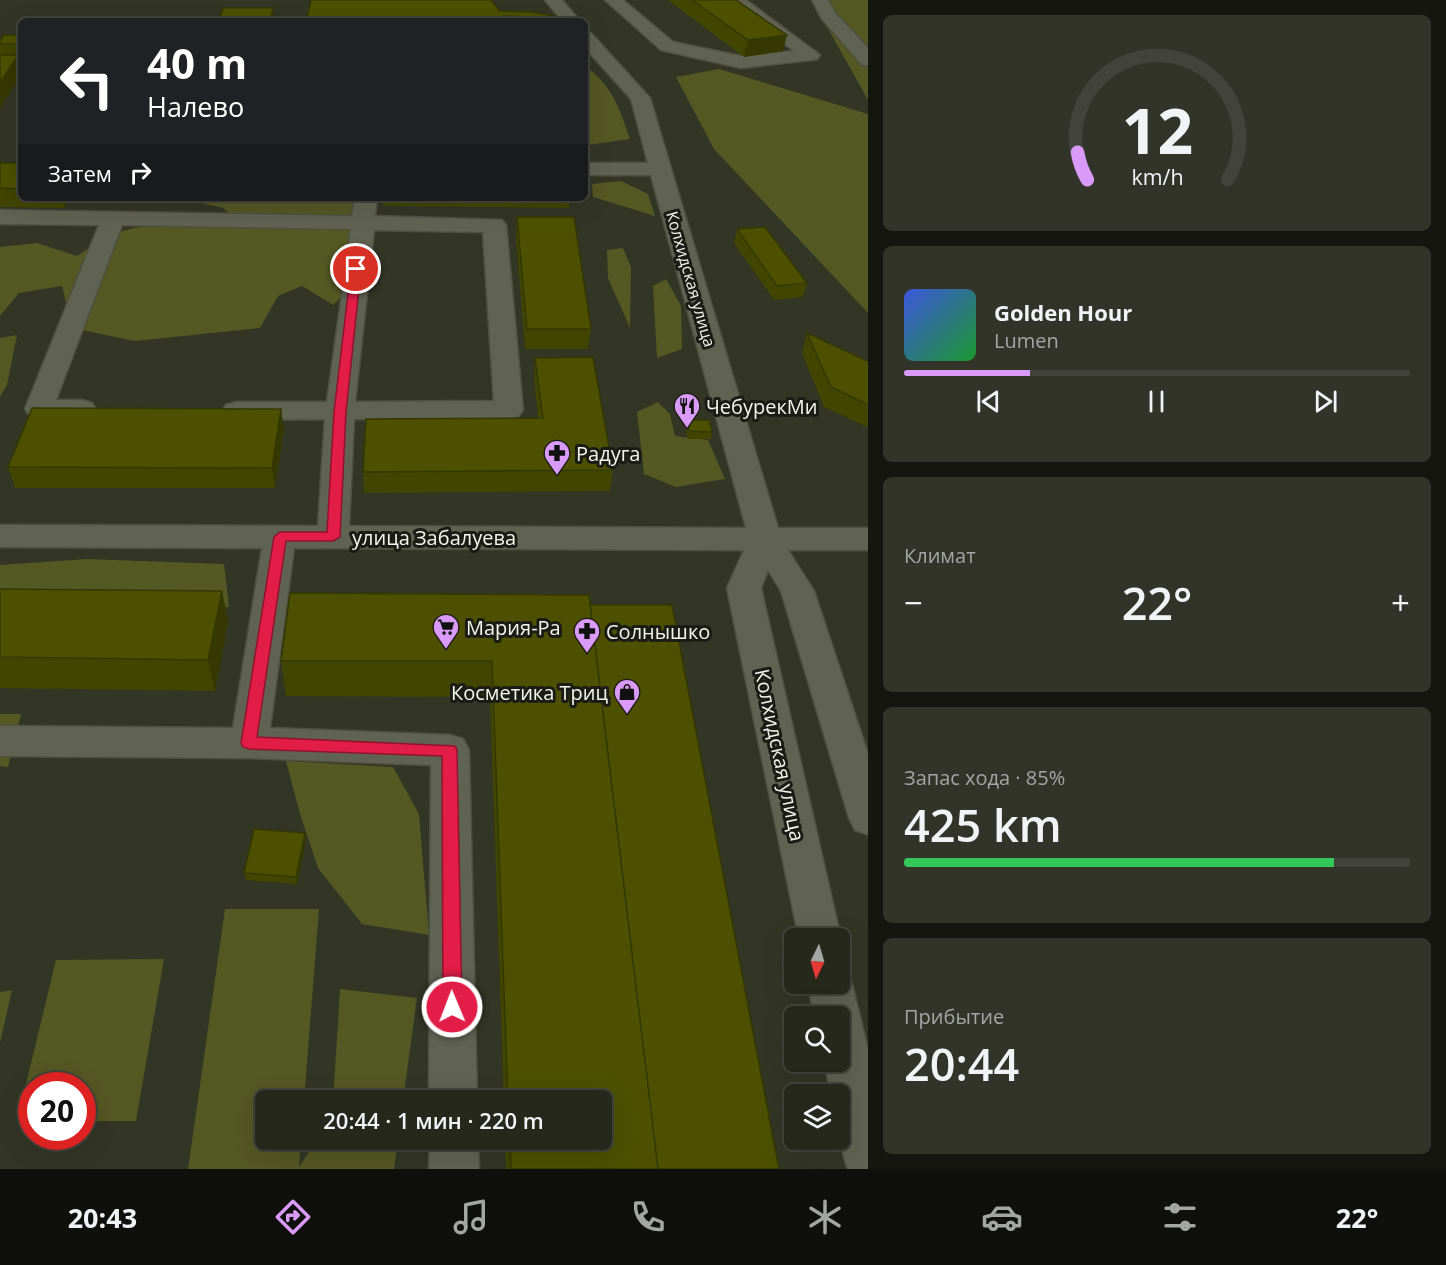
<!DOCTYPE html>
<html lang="ru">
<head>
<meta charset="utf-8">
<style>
	:root { --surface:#26281c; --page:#323429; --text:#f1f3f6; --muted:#a4a6a3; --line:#42443b; --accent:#da9af7 }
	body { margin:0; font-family:"Open Sans",sans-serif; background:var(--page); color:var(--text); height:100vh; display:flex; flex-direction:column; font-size:22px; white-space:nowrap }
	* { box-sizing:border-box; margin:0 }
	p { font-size:20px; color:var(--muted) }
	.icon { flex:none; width:33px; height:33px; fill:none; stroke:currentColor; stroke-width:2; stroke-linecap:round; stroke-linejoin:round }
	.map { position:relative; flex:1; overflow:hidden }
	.panel { display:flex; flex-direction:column; gap:15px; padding:15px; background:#15160f; width:578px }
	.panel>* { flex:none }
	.top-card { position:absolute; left:18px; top:18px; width:570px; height:183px; border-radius:9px; box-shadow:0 6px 24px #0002,0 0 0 2px var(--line); background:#202124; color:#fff; overflow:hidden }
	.needle { width:39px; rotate:185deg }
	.buttons { position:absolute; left:784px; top:928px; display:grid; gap:12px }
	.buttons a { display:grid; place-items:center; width:66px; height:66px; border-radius:9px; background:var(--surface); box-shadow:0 6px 24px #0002,0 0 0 2px var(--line); font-size:30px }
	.speed { position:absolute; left:18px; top:1072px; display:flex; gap:12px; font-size:30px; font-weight:700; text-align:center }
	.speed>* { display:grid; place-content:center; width:78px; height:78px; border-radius:50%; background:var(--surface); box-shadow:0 6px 24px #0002,0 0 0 2px var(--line); line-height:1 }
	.speed .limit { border:9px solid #d22; background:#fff; color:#111 }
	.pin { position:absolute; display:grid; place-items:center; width:51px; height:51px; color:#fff; margin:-26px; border:3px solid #fff; border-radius:50%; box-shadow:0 2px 6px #0007 }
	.me { position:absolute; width:66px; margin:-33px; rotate:359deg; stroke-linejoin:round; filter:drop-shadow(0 0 4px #0008) }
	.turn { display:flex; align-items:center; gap:21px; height:126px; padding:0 30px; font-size:27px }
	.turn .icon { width:78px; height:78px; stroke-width:2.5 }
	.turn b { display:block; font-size:42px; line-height:51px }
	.then { display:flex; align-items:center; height:57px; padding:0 30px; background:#0003; gap:12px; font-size:22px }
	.big { font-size:45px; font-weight:600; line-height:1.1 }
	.panel .card { flex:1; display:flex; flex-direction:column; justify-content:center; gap:9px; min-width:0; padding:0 21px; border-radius:9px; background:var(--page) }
	.panel .dial { align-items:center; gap:0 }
	.dial svg { height:156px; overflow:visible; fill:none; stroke:var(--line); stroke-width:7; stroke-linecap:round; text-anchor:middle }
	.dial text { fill:var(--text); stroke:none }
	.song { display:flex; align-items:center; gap:18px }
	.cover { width:72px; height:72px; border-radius:9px; background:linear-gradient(135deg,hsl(230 70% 55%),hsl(130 70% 35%)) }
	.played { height:6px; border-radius:3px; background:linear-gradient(90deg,var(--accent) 25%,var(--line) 25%) }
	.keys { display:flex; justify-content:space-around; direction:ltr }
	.heat { display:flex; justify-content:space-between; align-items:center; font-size:33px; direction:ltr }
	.charge { height:9px; border-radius:4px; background:linear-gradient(90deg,#34c759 85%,var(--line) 0) }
	.trip { position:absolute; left:255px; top:1090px; width:357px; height:60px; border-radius:9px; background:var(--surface); box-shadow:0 6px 24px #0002,0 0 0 2px var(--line); font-weight:600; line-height:60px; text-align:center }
	.tab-bar { display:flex; height:96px; justify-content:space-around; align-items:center; background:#0f100b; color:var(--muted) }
	.tab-bar .icon { width:42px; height:42px }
	.tab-bar .selected { color:var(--accent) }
	.tab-bar b { font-size:27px; color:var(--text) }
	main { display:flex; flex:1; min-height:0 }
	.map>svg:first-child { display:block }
	.green { fill:#545823 }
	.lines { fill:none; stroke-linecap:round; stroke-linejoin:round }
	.minor-casing { stroke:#4f5042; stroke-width:3 }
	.minor { fill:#616352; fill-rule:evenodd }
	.wall { fill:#414500 }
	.shaded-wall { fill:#353800 }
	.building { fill:#4c5000; stroke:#353800; stroke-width:1.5 }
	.route { fill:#e11d48; stroke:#92132f; stroke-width:1.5 }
	.labels { text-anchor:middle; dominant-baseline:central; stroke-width:6; stroke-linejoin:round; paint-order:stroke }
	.far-street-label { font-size:16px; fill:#f3f5ea; stroke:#1b1c15 }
	.poi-label { font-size:20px; fill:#f3f5ea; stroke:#1b1c15; text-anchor:start }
	.street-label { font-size:20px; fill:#f3f5ea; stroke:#1b1c15 }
</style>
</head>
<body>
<main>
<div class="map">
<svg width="869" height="1169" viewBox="0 0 869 1169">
	<rect width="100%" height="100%" fill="#333525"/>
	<path class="green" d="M812 0H868V100Z
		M585 66C612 85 620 109 630 139L588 145 585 141Z
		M719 69 868 114V313L714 149 676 77Z
		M621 181 648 194 655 216 593 197 592 184Z
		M180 198H365L346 225 360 241 361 278 333 305 302 286 278 296 260 328 135 341 72 328 62 286 19 293 0 316V247L37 243 77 256C96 243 117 230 140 227 175 223 204 231 241 223L223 208Z
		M623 248 631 267 630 328 608 278 607 250Z
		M666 279 681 306 682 349 657 358 653 286Z
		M17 335 7 385 0 397V338Z
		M658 402 670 414 675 436 708 440 725 479 676 487 644 474 637 412Z
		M87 559 224 564 229 607 133 613 0 610V565Z
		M0 714H21L8 767 0 766Z
		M286 761 393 767 419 814 429 935 362 924 318 868 300 814Z
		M225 909H319L304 1101H266V1140H301L299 1167 317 1140H398L394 1169H188Z
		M164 959 136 1121H83L82 1086H32L31 1121H17L56 960Z
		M340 989 417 998 403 1101H333Z
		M12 990 0 1043V992Z"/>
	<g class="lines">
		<g class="minor-casing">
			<path id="minor" d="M545 0H562L580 21H562Z
				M605 0H623L673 42 741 56 794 51 727 0H746L820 55 817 59 811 60 741 68 661 50Z
				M812 0H828L835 13 869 49V66L862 65 822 19Z
				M585 32 591 33 650 98 778 528H869V550H788L814 591 869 757V835L855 830 849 818 781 591 768 570 761 588 841 939 840 942V939H799L727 588 744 550 294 548 270 728 450 735 463 739 469 750 477 1101H429L431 765 249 758 0 756V726L233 728 262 548 0 547V525L318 526 325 419 236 420 226 417 222 411 226 405 236 402H327L351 229 122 225 56 400H82L92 403 96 409 92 415C73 420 48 420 29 415L25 409 99 225 0 224V210L352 216 355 198H377L375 216 502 220 506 225 523 410 519 416 509 419H354L349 526 746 528 651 175H585V163H648L631 99 585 48ZM374 230 483 232 494 401 355 402Z
				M840 967 846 969 852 984 869 1054V1169H848C838 1145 840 1120 840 1095H831L824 1062H840V1017H814L808 984H840Z
				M430 1140H478L479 1169H429Z"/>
		</g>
		<use href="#minor" class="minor"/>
	</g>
	<path class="wall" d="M668 0H736L783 51 744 57Z
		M500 11 561 21H307V18Z
		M21 35V56H18L21 66V75L0 108V41Z
		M0 163H21V198H69L64 208 0 207Z
		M383 198H570L569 208 383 206Z
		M517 217 591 329 588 349H525L516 236Z
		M737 229 807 283 803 297 774 300 734 243Z
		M807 333 869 362V428L824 407 802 353Z
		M535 358 613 470 610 491 364 493 363 472 538 418 534 378Z
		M687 420 712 432 711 439H688L685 427Z
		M284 429 275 488H15L8 467Z
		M0 589 222 591 228 623 215 691 0 688Z
		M590 605 779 1169H506L505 1140H602V1101H504L490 697 286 696 281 661Z
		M305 833 306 840 297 884 246 880 244 873Z"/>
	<path class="shaded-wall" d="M273 8 274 21H270Z
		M787 35 783 51 744 57 748 40Z
		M18 55 21 66V75L0 108V83Z
		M62 198H69L64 208Z
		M281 409 284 429 275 488 272 468Z
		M222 591 228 623 215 691 208 660Z
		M305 833 306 840 297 884 296 877Z"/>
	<path class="building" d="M311 0H491L500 11 532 12 561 17 560 21 531 17 504 16 506 19 307 18Z
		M692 0H736L787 35 748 40Z
		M223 8H273L270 21H219Z
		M4 35H21V44H0V41Z
		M0 55H18L0 83Z
		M0 163H21V189L0 188Z
		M517 217H574L591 329H527Z
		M765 227 807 283 777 286 737 229Z
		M807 333 869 362V405L831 387Z
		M593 357 613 470 363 472 366 419 543 418 535 358Z
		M32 408 281 409 272 468 8 467Z
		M687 420H709L712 432 689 431Z
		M0 589 222 591 208 660 0 657Z
		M290 593 589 595 658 1169H511L510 1140H602V1101H508L492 661H281Z
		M590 605H672L779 1169H658Z
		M254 829 305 833 296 877 244 873Z"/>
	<path class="route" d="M356 266 361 269 346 412 340 537 333 541H286L257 737 455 746 457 750 462 1007 459 1014 452 1016 446 1014 443 1007 442 756 249 749 243 747 241 743 274 537 280 532H327L334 412 351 269Z"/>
	<defs>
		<g id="restaurant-pin" transform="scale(1.35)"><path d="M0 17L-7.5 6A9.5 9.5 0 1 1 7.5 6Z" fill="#da9af7" stroke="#1b1c15"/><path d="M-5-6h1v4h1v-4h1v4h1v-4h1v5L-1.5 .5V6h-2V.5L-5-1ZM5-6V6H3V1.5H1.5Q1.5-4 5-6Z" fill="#111"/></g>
		<g id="pharmacy-pin" transform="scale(1.35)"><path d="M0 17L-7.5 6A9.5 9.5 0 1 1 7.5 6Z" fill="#da9af7" stroke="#1b1c15"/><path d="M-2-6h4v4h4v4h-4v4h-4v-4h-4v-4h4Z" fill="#111"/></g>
		<g id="supermarket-pin" transform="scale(1.35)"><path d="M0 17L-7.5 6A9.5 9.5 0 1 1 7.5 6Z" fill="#da9af7" stroke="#1b1c15"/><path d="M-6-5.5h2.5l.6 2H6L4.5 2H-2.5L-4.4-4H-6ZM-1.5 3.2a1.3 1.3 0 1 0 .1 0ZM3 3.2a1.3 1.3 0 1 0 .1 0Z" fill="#111"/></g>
		<g id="shop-pin" transform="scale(1.35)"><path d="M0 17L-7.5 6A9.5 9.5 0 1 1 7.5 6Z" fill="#da9af7" stroke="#1b1c15"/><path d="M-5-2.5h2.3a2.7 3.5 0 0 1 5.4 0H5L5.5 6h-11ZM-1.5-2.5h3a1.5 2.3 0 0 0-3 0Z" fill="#111"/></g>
	</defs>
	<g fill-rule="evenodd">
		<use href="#restaurant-pin" x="687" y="406"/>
		<use href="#pharmacy-pin" x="557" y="453"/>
		<use href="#supermarket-pin" x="446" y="627"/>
		<use href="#pharmacy-pin" x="587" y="631"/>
		<use href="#shop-pin" x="627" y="692"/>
	</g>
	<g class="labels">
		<g class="far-street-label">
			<text transform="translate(691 279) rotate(74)">Колхидская улица</text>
		</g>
		<g class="poi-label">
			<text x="706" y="406">ЧебурекМи</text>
			<text x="576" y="453">Радуга</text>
			<text x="466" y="627">Мария-Ра</text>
			<text x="606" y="631">Солнышко</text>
			<text x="608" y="692" text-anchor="end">Косметика Триц</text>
		</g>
		<g class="street-label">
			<text x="434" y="537">улица Забалуева</text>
			<text transform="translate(780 755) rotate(78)">Колхидская улица</text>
		</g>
	</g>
</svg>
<div class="buttons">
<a><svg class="needle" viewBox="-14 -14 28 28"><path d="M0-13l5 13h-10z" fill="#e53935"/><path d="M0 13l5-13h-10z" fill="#a4a6a3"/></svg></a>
<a><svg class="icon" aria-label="search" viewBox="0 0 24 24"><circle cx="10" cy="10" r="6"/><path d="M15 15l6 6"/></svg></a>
<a><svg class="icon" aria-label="layers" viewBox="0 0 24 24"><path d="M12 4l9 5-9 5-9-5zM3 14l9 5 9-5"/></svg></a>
</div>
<div class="speed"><div class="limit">20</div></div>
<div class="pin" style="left:356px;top:269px;background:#d93025"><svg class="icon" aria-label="arrive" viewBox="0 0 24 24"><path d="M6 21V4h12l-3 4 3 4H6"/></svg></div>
<svg class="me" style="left:452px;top:1007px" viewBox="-20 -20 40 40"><circle r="17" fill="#e11d48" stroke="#fff" stroke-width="3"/><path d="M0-11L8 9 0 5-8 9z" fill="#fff"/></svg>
<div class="trip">20:44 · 1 мин · 220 m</div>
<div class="top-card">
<div class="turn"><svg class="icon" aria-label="left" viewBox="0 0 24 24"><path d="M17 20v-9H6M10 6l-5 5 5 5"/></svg><div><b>40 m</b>Налево</div></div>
<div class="then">Затем<svg class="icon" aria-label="right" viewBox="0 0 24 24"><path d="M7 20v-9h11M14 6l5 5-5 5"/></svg></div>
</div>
</div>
<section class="panel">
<div class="card dial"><svg viewBox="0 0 100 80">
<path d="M14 69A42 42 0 1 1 86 69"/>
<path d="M14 69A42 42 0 0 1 9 55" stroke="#da9af7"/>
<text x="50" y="56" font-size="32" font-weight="700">12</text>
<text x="50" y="72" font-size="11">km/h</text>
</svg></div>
<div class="card">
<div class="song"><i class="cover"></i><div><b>Golden Hour</b><p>Lumen</p></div></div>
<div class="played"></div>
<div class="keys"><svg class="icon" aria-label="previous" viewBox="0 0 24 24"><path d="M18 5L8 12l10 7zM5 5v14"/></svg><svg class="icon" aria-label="pause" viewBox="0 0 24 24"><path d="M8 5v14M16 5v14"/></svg><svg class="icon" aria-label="next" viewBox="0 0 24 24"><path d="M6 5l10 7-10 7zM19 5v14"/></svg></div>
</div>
<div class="card"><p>Климат</p>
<div class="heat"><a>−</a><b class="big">22°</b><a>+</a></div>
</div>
<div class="card"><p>Запас хода · 85%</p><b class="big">425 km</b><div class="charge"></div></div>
<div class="card"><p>Прибытие</p><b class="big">20:44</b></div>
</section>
</main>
<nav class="tab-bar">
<b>20:43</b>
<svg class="icon selected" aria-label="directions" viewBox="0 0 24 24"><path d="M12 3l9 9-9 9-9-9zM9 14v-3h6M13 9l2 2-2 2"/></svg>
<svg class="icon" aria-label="music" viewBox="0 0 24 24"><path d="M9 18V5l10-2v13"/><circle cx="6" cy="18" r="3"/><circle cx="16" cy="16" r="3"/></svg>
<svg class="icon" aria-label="phone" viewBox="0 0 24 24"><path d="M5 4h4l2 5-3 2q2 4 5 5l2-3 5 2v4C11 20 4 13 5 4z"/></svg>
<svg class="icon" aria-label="climate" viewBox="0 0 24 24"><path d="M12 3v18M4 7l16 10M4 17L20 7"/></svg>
<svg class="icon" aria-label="car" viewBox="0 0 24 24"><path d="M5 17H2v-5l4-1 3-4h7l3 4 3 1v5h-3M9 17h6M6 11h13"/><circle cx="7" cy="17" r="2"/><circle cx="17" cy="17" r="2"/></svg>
<svg class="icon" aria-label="filters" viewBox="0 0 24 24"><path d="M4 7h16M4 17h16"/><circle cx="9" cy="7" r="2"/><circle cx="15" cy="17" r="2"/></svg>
<b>22°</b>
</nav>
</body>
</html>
